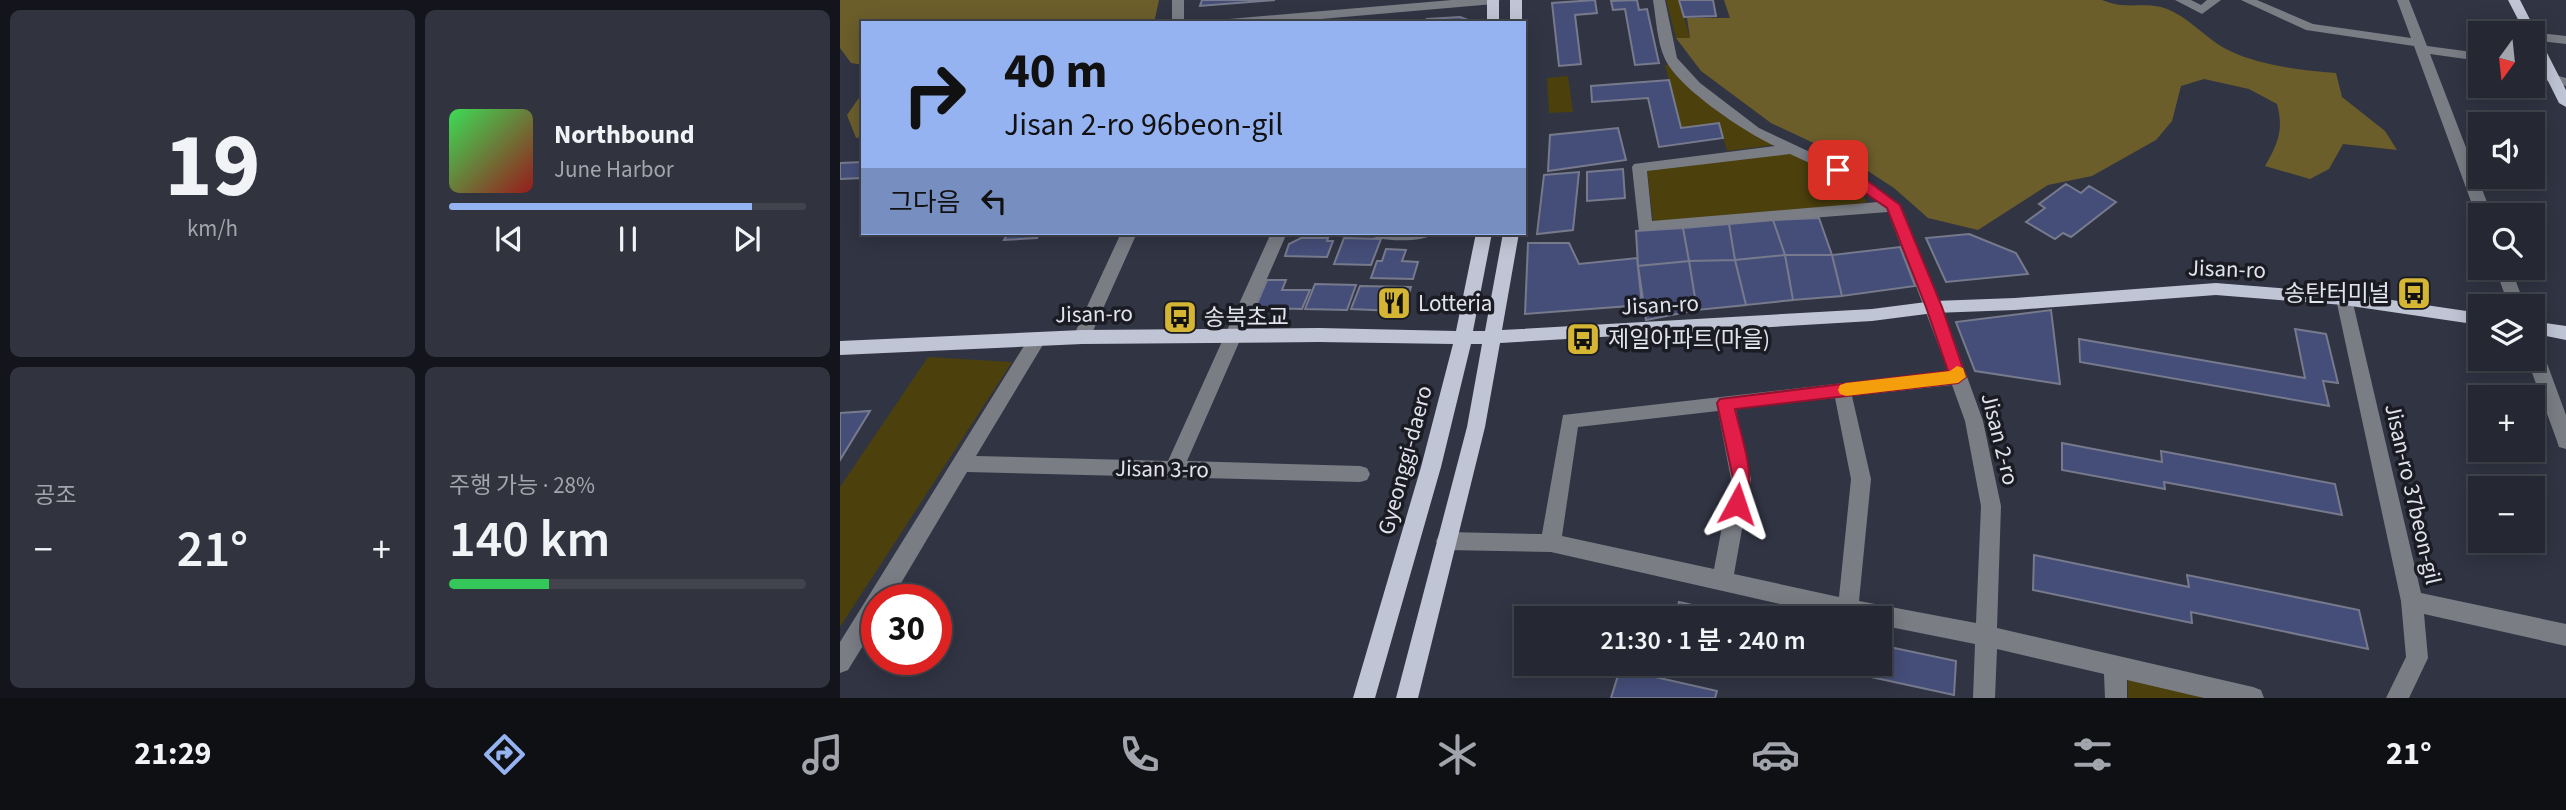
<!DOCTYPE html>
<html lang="ko">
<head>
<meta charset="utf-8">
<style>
	:root { --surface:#252732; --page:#31333e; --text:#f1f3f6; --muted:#a3a5ac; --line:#42444d; --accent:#95b2f1 }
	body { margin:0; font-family:"Source Sans 3","Noto Sans KR",sans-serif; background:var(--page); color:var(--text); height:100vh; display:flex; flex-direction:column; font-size:26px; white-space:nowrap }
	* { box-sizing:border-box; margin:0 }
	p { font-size:23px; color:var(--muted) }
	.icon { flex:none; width:38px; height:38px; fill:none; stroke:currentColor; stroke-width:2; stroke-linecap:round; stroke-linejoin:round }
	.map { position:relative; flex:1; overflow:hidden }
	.side { display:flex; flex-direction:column; gap:10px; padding:10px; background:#14151c; width:840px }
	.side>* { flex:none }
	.guide { position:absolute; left:21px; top:21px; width:665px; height:214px; border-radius:0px; box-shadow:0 4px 18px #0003,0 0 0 2px var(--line); background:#95b2f1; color:#111; overflow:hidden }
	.needle { width:46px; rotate:195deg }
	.buttons { position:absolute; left:1628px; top:21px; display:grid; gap:14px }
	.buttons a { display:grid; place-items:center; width:77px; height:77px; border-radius:0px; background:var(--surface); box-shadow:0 4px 18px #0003,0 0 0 2px var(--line); font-size:35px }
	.speed { position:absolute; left:21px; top:584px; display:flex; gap:14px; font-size:35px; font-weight:700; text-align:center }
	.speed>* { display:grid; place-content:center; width:91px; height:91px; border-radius:50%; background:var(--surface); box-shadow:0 4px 18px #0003,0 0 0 2px var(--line); line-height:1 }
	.speed .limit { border:10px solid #d22; background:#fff; color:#111 }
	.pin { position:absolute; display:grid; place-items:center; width:60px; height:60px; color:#fff; margin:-30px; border-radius:14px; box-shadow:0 4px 10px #0006 }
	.me { position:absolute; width:77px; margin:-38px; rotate:5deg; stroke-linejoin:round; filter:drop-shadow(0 0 5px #0008) }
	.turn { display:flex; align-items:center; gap:24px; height:147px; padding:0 28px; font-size:32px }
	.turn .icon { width:91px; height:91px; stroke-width:2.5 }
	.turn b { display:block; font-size:49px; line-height:60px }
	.then { display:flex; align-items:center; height:66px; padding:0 28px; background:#0003; gap:14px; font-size:26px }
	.big { font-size:52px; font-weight:600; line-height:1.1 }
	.side .card { flex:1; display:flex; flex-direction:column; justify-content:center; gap:10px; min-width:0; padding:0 24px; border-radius:10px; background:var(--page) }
	.side .dial { align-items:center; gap:0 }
	.dial b { font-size:91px; line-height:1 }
	.song { display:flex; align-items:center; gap:21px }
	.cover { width:84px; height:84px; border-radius:10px; background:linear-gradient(135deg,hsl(130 70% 55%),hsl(0 70% 35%)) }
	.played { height:7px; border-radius:4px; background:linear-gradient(90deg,var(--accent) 85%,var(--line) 85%) }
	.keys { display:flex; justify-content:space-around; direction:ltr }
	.heat { display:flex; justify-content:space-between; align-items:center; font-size:38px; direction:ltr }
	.charge { height:10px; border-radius:5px; background:linear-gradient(90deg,#34c759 28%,var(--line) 0) }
	.side .tiles { flex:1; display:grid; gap:10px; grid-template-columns:repeat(2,1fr) }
	.trip { position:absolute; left:674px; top:606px; width:378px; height:70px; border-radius:0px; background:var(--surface); box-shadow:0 4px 18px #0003,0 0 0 2px var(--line); font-weight:600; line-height:70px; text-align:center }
	.tab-bar { display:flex; height:112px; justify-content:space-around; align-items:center; background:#0f1014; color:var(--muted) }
	.tab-bar .icon { width:49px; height:49px }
	.tab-bar .current { color:var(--accent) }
	.tab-bar b { font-size:32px; color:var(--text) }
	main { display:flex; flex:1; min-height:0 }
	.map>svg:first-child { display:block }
	.green { fill:#4c400d }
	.forest { fill:#6c5e2b }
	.building { fill:#454e79; stroke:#767a8c; stroke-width:2 }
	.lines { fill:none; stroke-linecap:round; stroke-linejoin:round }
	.minor { fill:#7b7d85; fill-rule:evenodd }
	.major { fill:#c0c5d5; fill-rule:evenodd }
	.route { fill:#e11d48; stroke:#92132f; stroke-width:2 }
	.slow { fill:#f59e0b }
	.labels { text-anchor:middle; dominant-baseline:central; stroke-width:7; stroke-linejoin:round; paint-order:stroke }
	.street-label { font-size:23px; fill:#e1e3ed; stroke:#1b1c23 }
	.poi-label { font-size:23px; fill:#e1e3ed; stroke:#1b1c23; text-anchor:start }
</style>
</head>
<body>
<main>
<section class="side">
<div class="tiles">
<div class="card dial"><b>19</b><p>km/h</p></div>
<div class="card">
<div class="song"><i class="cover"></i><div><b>Northbound</b><p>June Harbor</p></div></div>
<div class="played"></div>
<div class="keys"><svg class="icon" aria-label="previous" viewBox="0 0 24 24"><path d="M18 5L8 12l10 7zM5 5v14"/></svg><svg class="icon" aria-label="pause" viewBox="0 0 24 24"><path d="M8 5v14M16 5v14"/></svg><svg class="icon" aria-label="next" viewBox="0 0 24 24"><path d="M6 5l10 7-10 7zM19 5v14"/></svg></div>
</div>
<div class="card"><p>공조</p>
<div class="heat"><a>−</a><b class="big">21°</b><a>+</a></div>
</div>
<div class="card"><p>주행 가능 · 28%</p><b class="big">140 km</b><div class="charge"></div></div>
</div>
</section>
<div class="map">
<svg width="1726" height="698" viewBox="0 0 1726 698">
	<rect width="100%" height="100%" fill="#313443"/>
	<path class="green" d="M826 0H839L850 38H836Z
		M828 64 833 65 861 94 942 144 887 151 879 123 841 128 825 66Z
		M728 76 733 112 709 113 707 78Z
		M957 153 1017 185 1027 202 1011 206 813 222 807 169Z
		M88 357 172 362 0 627V487Z
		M1288 674 1398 698H1288Z"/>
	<path class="forest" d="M0 0H319L314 23H23V65L11 63 0 48Z
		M884 0H1262C1286 10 1300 2 1321 7 1347 14 1366 40 1390 51 1422 66 1461 70 1496 73L1502 97 1545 131 1557 150 1503 144 1489 169 1470 179 1425 166C1438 144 1444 129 1437 104L1409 89 1364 79 1341 86 1332 121 1316 140 1252 176 1208 185 1138 230 1088 218 1054 188 1014 162 931 123 861 71 836 38H850L847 18H890Z
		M23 92V137L16 138 7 115Z"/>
	<path class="building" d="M362 0H435L360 6Z
		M755 0 757 13 735 15 741 64 719 66 712 3Z
		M797 0 799 10 807 9 819 63 795 65 785 9 773 10 771 1Z
		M839 0H873L876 16 844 17Z
		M620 17 628 20V23H581L587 19Z
		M829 80 841 128 879 123 883 138 819 147 808 98 752 102 751 86Z
		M778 128 786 160 708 171 710 135Z
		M23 162V178L0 179V163Z
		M783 169 785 198 747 201V172Z
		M739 172 733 230 697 234 704 175Z
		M1226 184 1241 193 1249 186 1276 202 1231 237 1223 233 1215 239 1186 222 1205 208 1199 204Z
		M979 218 992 255H945L933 220Z
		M933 220 945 255 895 260 889 224Z
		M889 224 895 260 849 261 843 228Z
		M843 228 849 261 798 266 796 231Z
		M168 233H200L197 238 164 240Z
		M1129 234 1176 253 1188 274 1106 282 1086 238Z
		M461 238H488L487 241H493L487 257 445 256 449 244Z
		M504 238 541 239 531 265 494 264Z
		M688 243H729L739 264 797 258 802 305 685 314Z
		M1060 247 1075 286 1002 296 992 255Z
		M546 249 566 250 562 261 578 262 573 279 531 278 537 261H542Z
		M945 255H992L1002 296 953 300Z
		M945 255 953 300 906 305 895 260Z
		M895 260 906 305 857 310 849 261Z
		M849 261 857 310 806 320 798 266Z
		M427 280H446L442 290H470L462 309 415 308Z
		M475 284 516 285 507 310 465 309Z
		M520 286 571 287 565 305 555 311 511 309Z
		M1211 310 1220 384 1135 371 1116 322Z
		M1455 329 1486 334 1498 383 1483 381 1489 406 1240 362 1239 339 1465 378Z
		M30 411 0 460V413Z
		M1222 443 1322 462 1321 451 1495 484 1502 515 1324 482 1325 489 1222 470Z
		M1194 555 1349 587 1347 575 1519 610 1528 649 1351 612 1352 623 1193 590Z
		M839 602 910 618H835Z
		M1040 645 1116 661 1114 695 980 666V663H1040Z
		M780 669 877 691 875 698H771Z"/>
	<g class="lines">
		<path class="minor" d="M332 0H344V23H332Z
			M612 0H660L654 4 435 23H383L389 19Z
			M813 0H825L837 58 860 83 919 128 1021 176 1061 206 1102 307 1143 421 1161 506 1157 628 1413 687 1421 690 1424 698H1364L1287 680V698H1265L1264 674 1157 649 1155 698H1133L1135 644 1040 625V618H1002L711 552 606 550 599 547 596 541 599 535 606 532 702 534 723 415 1108 371 1048 212 799 231 792 167 794 164 935 146C906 133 838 88 825 59 817 42 816 18 813 0ZM950 154 1011 182 1038 202 812 221 807 171ZM1112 385 1125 421 1141 506 1136 623 1019 601 1031 479 1012 396ZM995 398 1011 479 999 597 894 574 911 479 896 409ZM878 411 891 479 874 569 722 536 738 427Z
			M1335 0H1351L1361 5 1367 0H1381L1362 14Z
			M1401 0H1417L1473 24 1571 38 1557 0H1569L1587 46 1640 53V61L1590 54 1652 215H1640V219L1636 215 1574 46 1466 30Z
			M1692 32 1726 36V44L1692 40V33H1688Z
			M1692 69 1726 78V86L1692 77Z
			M281 233H297L248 342H236L233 337Z
			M431 233H447L347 461 520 466 527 468 530 474 527 480 520 482 127 472 51 600H37V623L8 670 0 673V642L192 333H204L207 338 136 456 328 461Z
			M525 233H592L593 234C585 243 533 242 525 233Z
			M1655 268H1671L1685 306H1669Z
			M1504 293 1512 299 1581 593 1726 624V646L1584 614 1588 658 1569 698H1546L1566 657 1561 601 1496 299Z
			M1692 340 1698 342 1701 347 1726 415V449L1719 447 1717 441 1687 359H1692Z"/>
		<path class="major" d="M647 0H659V23H647Z
			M670 0H682V23H670Z
			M1668 0H1680L1726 90V107L1719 103 1692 49V33H1685Z
			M636 233H652L633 331H645L663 233H679L662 330 1032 309 1094 301 1175 298 1376 283 1504 293 1640 313V325L1504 305 1376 295 1175 310 1094 313 1032 321 660 343 645 427 578 698H556L627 427 642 344H631L601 467 535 698H513L581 467 613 344 479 342 242 344 0 355V341L242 330 479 328 616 331Z
			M1692 321 1726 326V340L1692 333Z"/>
	</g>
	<path class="route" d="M998 166 1021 176 1060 205 1102 307 1126 377 1118 383 895 409C902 441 918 478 903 510L897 512 890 510 887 504 893 478 877 403 880 399 1108 371 1086 307 1047 208 991 170Z"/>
	<path class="slow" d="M1117 366 1123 368 1126 377 1118 383 1006 396 1000 394 998 390 1000 385 1006 383 1110 371Z"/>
	<defs>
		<g id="bus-square" transform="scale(1.75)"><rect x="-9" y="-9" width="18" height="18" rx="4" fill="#d5b534" stroke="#1b1c23"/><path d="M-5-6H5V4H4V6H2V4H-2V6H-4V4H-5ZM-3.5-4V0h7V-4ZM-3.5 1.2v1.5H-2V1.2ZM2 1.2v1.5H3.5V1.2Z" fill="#111"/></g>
		<g id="restaurant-square" transform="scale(1.75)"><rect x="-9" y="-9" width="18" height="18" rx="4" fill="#d5b534" stroke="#1b1c23"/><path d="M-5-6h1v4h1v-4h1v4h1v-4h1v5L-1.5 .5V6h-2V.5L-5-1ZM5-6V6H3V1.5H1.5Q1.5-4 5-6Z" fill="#111"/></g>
	</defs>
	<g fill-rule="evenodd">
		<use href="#bus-square" x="1574" y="293"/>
		<use href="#restaurant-square" x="554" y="303"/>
		<use href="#bus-square" x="340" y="317"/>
		<use href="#bus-square" x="743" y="339"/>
	</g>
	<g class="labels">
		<g class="street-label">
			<text transform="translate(1387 269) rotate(2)">Jisan-ro</text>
			<text transform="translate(820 305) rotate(-3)">Jisan-ro</text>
			<text transform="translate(254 314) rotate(-1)">Jisan-ro</text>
			<text transform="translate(1160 439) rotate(76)">Jisan 2-ro</text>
			<text transform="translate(565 460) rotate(-75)">Gyeonggi-daero</text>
			<text transform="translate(322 469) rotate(1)">Jisan 3-ro</text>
			<text transform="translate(1573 494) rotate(77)">Jisan-ro 37beon-gil</text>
		</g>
		<g class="poi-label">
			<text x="1550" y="293" text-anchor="end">송탄터미널</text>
			<text x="578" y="303">Lotteria</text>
			<text x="364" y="317">송북초교</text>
			<text x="768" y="339">제일아파트(마을)</text>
		</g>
	</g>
</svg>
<div class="buttons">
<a><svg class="needle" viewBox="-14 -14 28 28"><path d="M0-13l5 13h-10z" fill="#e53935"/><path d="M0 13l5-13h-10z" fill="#a3a5ac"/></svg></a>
<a><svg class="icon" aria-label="sound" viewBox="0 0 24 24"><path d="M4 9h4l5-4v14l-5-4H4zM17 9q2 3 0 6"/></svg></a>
<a><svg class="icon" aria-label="search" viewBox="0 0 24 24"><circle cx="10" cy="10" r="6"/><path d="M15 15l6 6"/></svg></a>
<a><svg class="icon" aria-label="layers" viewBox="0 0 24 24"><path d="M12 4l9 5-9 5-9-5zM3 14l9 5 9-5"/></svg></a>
<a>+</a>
<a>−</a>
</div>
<div class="speed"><div class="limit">30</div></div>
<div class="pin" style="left:998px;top:170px;background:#d93025"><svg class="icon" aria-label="arrive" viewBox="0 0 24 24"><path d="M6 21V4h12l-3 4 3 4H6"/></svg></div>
<svg class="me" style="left:897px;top:504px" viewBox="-20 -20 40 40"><path d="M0-17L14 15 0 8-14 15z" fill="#e11d48" stroke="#fff" stroke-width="4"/></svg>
<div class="trip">21:30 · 1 분 · 240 m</div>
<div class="guide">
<div class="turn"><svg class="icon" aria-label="right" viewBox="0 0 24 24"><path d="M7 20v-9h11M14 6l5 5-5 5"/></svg><div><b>40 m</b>Jisan 2-ro 96beon-gil</div></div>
<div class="then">그다음<svg class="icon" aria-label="left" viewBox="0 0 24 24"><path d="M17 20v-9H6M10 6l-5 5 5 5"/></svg></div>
</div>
</div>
</main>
<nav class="tab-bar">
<b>21:29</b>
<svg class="icon current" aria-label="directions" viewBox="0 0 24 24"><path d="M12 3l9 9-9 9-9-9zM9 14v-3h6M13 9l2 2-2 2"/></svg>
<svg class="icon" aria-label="music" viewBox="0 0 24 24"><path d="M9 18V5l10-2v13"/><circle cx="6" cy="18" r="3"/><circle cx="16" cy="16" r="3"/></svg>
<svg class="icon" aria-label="phone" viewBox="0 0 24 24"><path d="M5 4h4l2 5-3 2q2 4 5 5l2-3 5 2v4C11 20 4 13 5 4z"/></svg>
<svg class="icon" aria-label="climate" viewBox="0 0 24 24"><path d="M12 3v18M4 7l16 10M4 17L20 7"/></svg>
<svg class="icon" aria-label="car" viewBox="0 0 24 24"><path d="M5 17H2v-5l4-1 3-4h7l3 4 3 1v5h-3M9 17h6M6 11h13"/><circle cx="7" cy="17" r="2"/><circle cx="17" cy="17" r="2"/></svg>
<svg class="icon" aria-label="filters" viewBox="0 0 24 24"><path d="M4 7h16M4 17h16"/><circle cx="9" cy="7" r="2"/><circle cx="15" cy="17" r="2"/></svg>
<b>21°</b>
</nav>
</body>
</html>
